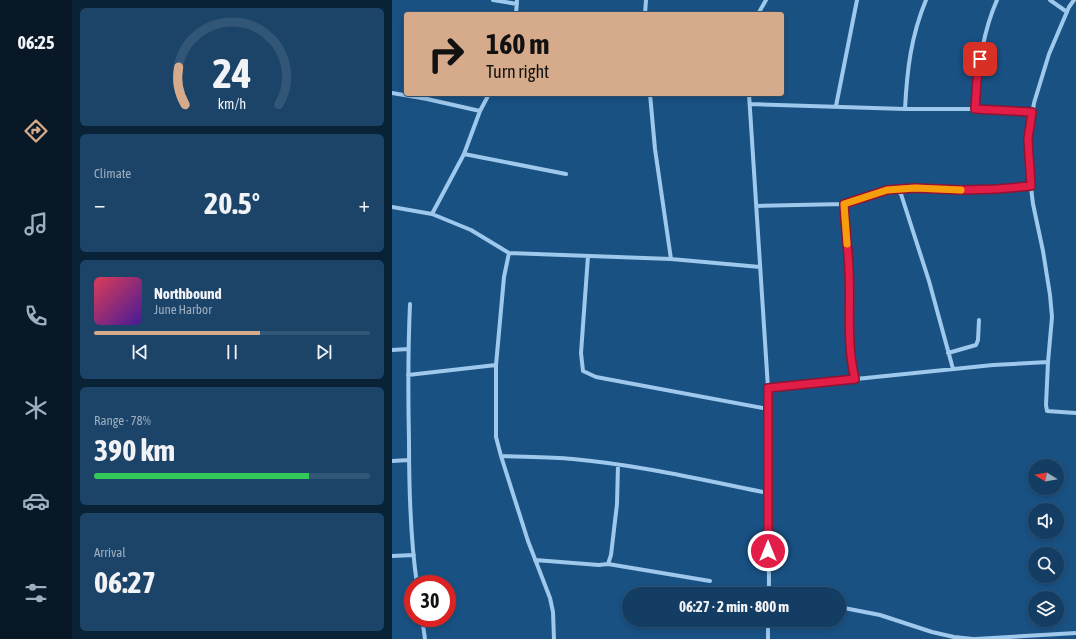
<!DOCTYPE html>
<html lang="en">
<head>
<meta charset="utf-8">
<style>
	:root { --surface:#133d62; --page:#1c4468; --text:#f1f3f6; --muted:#9daebe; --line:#325677; --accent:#d6ab8b }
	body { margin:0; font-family:"Asap Condensed",sans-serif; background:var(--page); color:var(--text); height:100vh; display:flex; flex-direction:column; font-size:15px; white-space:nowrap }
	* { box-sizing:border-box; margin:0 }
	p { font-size:13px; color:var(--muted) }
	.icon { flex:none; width:22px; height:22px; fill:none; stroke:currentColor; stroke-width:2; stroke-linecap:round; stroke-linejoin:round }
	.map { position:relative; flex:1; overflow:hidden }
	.drawer { display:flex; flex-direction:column; gap:8px; padding:8px; background:#0a2236; width:320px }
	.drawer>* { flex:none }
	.guide { position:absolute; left:12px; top:12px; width:380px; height:84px; border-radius:4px; box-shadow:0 2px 6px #0003,0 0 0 1px var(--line); background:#d6ab8b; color:#111; overflow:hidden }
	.needle { width:26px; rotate:281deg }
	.fabs { position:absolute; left:636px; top:459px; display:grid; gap:8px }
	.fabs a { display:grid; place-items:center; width:36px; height:36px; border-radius:50%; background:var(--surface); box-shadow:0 2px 6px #0003,0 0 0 1px var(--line); font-size:20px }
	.speed { position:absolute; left:12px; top:575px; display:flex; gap:8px; font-size:20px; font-weight:700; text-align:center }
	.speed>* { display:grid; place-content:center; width:52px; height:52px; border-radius:50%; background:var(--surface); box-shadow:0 2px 6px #0003,0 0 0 1px var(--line); line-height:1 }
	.speed .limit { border:6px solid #d22; background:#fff; color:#111 }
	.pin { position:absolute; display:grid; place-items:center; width:34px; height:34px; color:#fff; margin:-17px; border-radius:8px; box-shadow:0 2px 6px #0006 }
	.me { position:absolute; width:44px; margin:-22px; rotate:0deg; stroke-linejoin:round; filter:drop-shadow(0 0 3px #0008) }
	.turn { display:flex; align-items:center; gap:14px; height:84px; padding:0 16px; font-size:18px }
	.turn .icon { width:52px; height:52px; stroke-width:2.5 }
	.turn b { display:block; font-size:28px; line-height:34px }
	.big { font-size:30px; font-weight:700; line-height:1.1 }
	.drawer .tile { flex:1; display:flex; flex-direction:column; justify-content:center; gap:6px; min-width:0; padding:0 14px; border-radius:6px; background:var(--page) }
	.drawer .dial { align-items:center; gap:0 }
	.dial svg { height:104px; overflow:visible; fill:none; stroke:var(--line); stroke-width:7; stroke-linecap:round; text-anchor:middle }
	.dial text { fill:var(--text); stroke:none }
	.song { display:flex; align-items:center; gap:12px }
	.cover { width:48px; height:48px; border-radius:6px; background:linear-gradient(135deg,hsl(350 70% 55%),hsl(260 70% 35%)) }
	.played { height:4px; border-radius:2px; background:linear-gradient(90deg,var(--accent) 60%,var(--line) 60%) }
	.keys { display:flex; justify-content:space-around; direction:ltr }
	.heat { display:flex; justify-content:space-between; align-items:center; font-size:22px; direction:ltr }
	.charge { height:6px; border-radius:3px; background:linear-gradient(90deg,#34c759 78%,var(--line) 0) }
	.trip { position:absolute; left:230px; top:587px; width:224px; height:40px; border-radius:20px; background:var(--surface); box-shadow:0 2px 6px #0003,0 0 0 1px var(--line); font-weight:700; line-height:40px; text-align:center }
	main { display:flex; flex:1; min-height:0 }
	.tab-bar { display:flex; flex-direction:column; width:72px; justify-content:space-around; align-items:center; background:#081827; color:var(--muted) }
	.tab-bar .icon { width:28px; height:28px }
	.tab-bar .active { color:var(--accent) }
	.tab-bar b { font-size:18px; color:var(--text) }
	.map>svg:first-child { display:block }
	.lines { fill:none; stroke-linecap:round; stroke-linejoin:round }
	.street { stroke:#9ec8ec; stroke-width:4 }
	.route-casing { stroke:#92132f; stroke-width:10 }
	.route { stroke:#e11d48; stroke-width:7 }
	.slow { stroke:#f59e0b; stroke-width:7 }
</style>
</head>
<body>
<main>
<nav class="tab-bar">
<b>06:25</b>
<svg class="icon active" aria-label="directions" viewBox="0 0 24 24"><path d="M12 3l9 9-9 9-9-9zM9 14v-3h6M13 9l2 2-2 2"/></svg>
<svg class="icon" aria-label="music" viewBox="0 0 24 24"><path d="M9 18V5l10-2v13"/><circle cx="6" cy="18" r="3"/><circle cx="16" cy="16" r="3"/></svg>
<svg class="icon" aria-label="phone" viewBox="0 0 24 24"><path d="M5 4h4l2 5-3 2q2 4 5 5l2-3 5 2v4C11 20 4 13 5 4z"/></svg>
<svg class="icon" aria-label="climate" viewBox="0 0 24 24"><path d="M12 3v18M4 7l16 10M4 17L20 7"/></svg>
<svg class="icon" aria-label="car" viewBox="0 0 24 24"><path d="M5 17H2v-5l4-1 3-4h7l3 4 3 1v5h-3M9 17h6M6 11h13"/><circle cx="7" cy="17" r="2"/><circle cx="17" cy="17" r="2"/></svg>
<svg class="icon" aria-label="filters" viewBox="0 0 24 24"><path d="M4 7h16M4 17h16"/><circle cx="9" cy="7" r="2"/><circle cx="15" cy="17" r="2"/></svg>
</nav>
<section class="drawer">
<div class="tile dial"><svg viewBox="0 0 100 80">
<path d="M14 69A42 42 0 1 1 86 69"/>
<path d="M14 69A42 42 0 0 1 9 40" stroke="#d6ab8b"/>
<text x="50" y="56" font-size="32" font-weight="700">24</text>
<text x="50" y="72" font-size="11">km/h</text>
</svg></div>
<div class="tile"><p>Climate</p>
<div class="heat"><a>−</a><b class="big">20.5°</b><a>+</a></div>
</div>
<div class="tile">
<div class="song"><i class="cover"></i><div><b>Northbound</b><p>June Harbor</p></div></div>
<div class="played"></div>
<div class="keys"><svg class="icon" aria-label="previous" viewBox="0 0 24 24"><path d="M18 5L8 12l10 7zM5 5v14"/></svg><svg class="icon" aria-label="pause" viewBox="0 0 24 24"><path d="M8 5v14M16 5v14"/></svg><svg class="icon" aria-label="next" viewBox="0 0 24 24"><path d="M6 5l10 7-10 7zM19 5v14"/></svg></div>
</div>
<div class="tile"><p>Range · 78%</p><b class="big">390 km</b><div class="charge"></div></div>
<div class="tile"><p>Arrival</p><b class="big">06:27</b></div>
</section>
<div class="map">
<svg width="684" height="639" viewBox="0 0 684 639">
	<rect width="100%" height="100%" fill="#195183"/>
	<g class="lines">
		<path class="street" d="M101 0 125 4
			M658 0 675 12
			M682 0 677 7 657 54 642 103 636 139 637 171 641 204 651 251 658 295 660 317 656 362 654 405 655 411 684 413
			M124 14 125 0
			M253 14 254 0
			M366 14 374 0
			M0 93 35 99 88 111
			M258 94 263 149 279 259
			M357 94 376 388 377 594
			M358 104 513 109H583L640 112
			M444 106 465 0
			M513 109C515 70 519 36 534 0
			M583 109C585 72 590 34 605 0
			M72 154 174 174
			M504 190C525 188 547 190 569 190 592 190 616 188 639 186
			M364 206 452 204
			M0 207 40 214 79 230 117 253 279 259 368 267
			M40 214 72 154 88 111 97 94
			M117 253 112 277 104 365V437L109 456 136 541 158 598 161 612 162 639
			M196 256 189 353 191 371 204 377 376 409
			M18 304C16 349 16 395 17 441 17 488 18 537 25 584
			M0 350 16 349
			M556 353 584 345 586 340 587 320
			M16 375 104 365
			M463 379C454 343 459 306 457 269 456 247 453 226 452 204L495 190H504L509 194 537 281 561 369
			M376 388 601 365 656 362
			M109 456C133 457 157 457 181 459 247 465 311 480 376 493
			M0 461 17 460
			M0 556 22 555
			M143 560 207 565 216 564 219 555 225 504 226 465
			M216 564 318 581
			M447 607 488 615 540 632 562 637 581 639
			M30 618 33 639
			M376 639V620
			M583 639 684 633"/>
	</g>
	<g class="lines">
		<g class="route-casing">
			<path id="route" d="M376 551V388L463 379C454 343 459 306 457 269 456 247 453 226 452 204L495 190 523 188 569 190 605 189 639 186 636 139 640 112 583 109 585 80 588 59"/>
		</g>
		<use href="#route" class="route"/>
		<path class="slow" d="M455 244 452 204 495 190 523 188 569 190"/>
	</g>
</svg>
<div class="fabs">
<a><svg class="needle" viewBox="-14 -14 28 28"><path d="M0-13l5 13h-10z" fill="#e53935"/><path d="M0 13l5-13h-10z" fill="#9daebe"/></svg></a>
<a><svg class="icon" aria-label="sound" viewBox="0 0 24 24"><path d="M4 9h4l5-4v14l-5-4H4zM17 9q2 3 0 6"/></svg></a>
<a><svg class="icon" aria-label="search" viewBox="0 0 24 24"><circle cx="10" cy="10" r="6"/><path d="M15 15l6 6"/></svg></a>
<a><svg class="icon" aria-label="layers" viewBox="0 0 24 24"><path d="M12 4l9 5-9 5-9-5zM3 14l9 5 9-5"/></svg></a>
</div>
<div class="speed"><div class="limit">30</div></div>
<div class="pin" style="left:588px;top:59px;background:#d93025"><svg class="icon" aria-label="arrive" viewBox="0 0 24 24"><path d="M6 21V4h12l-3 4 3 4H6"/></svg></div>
<svg class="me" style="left:376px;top:551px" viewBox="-20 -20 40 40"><circle r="17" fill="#e11d48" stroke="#fff" stroke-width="3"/><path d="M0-11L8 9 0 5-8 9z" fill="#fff"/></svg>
<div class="trip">06:27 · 2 min · 800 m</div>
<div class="guide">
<div class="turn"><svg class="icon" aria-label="right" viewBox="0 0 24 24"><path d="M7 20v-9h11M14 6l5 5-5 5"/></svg><div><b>160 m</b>Turn right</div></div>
</div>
</div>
</main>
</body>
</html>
